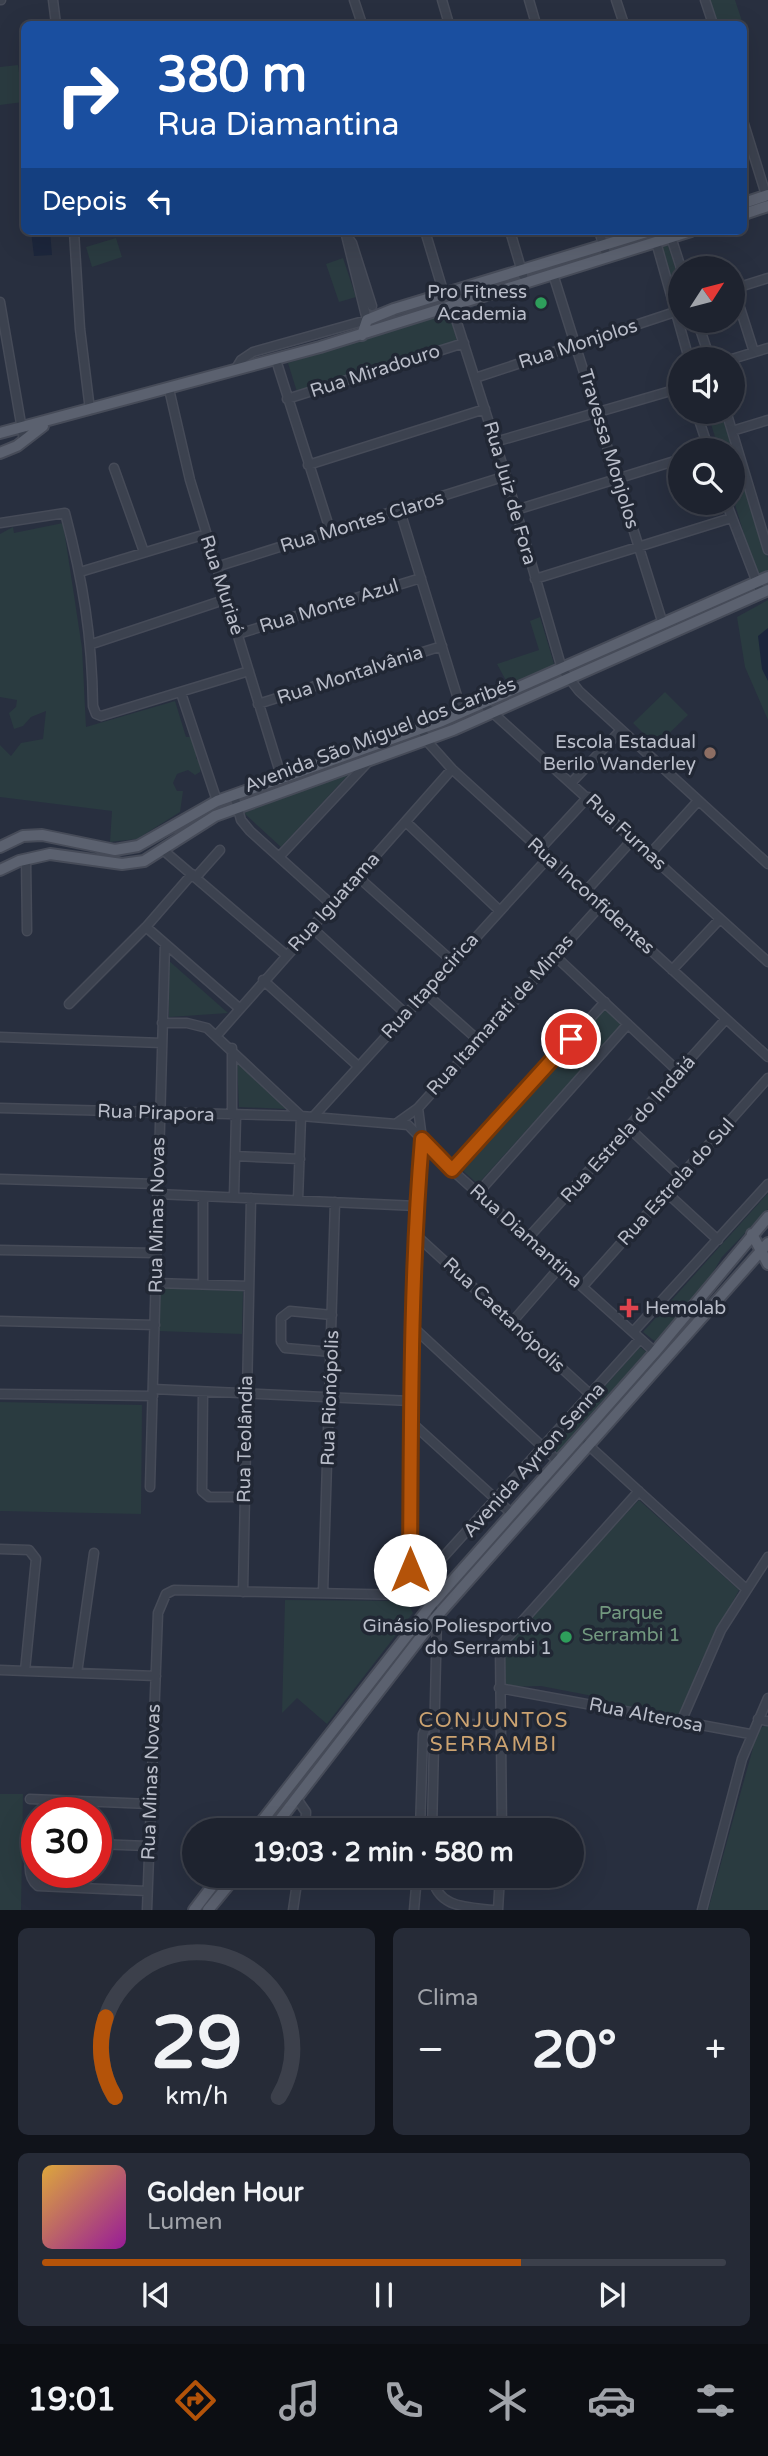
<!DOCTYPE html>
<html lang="pt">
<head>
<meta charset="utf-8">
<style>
	:root { --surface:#1e232f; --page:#262b37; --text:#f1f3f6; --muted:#a1a4aa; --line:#3c404b; --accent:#b45309 }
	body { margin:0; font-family:"Varela Round",sans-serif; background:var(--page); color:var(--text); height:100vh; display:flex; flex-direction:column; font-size:26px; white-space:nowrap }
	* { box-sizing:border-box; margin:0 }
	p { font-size:23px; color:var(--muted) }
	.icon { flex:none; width:38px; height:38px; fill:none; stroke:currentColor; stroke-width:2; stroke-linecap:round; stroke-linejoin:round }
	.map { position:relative; height:1910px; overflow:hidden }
	.side { display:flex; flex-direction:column; gap:18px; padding:18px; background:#10131a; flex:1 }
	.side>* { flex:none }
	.guide { position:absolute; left:21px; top:21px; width:726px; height:214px; border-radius:10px; box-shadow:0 7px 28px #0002,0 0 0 2px var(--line); background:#1a4fa0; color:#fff; overflow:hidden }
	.needle { width:46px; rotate:54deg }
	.buttons { position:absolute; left:668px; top:256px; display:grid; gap:14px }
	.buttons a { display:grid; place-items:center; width:77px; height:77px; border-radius:50%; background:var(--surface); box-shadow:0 7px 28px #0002,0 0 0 2px var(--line); font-size:35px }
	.speed { position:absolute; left:21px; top:1797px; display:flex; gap:14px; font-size:35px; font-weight:700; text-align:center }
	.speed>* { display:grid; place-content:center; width:91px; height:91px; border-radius:50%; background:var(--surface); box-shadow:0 7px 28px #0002,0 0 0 2px var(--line); line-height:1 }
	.speed .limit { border:10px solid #d22; background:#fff; color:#111 }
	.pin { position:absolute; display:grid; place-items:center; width:60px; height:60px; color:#fff; margin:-30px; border:4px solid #fff; border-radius:50%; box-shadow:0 2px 7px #0007 }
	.me { position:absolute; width:77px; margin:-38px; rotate:0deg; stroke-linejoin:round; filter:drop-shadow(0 0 5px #0008) }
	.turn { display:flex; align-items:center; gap:24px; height:147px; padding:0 21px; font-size:32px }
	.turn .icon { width:91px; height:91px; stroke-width:2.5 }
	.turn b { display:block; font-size:49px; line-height:60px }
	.then { display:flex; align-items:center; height:66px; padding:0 21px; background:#0003; gap:14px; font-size:26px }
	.big { font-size:52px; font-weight:800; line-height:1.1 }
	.side .tile { flex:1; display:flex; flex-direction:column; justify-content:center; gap:10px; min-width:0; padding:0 24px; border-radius:10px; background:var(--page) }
	.side .dial { align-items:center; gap:0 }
	.dial svg { height:182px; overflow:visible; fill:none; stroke:var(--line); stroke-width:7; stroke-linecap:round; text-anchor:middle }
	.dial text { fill:var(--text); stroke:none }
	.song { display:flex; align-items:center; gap:21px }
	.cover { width:84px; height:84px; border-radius:10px; background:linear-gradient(135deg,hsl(40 70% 55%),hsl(300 70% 35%)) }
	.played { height:7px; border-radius:4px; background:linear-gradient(90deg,var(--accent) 70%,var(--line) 70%) }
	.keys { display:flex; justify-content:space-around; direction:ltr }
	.heat { display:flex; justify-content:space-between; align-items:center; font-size:38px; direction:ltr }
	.side .tiles { flex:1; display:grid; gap:18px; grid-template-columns:1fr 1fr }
	.tile:last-child { grid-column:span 2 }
	.trip { position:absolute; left:182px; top:1818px; width:402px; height:70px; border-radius:35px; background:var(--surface); box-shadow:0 7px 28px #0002,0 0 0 2px var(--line); font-weight:800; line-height:70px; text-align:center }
	.tabs { display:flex; height:112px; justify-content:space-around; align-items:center; background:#0c0e13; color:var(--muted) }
	.tabs .icon { width:49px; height:49px }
	.tabs .active { color:var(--accent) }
	.tabs b { font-size:32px; color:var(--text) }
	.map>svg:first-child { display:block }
	.green { fill:#2a3b40 }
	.water { fill:#1c263c }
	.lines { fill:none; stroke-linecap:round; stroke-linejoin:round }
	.minor-casing { stroke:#464b58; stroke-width:11 }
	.major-casing { stroke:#464b58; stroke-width:14 }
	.minor { stroke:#3c424f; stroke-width:8 }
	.major { stroke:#5b616f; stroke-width:10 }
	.route-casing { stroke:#753606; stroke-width:18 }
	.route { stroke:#b45309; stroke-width:12 }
	.leisure-dot { fill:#2e9e5b; stroke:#212734; stroke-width:2.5 }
	.education-dot { fill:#8d6e63; stroke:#212734; stroke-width:2.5 }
	.health-dot { fill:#e0444e; stroke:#212734; stroke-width:2.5 }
	.labels { text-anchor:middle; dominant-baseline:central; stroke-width:7; stroke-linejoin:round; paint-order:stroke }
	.poi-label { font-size:19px; fill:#b9bdc9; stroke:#212734; text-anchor:end }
	.street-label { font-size:19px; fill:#b9bdc9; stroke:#212734 }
	.park-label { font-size:19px; fill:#72987f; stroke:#212734 }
	.neighbourhood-label { font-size:21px; letter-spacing:2px; fill:#cca371; stroke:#212734 }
</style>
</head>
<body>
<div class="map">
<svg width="768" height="1910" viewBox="0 0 768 1910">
	<rect width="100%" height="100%" fill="#282f3f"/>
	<path class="green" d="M710 0H735L743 24H717Z
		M18 65 23 102 0 105V67Z
		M116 238 122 257 92 267 86 247Z
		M664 244 668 245 681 286 679 301 661 247Z
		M343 258 356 297 339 302 326 264Z
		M443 315 452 323 457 342 297 392 288 363Z
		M707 411H722L768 558V573L757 577 733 498V450H719Z
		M63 523 82 648 86 727 175 701 186 737H191L197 747 196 758 202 764 200 772 195 775 188 770 177 774 173 783 177 791H183L180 812 137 839 110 842 112 811 0 797V745L11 756 21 743 43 739 46 711 31 717 23 726 14 729 9 713 16 707 17 700 0 697V717V534L13 527 14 533Z
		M768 600V720L745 667 737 617Z
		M540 617 555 667 510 688 497 664 539 650 530 621Z
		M665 692 688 715 656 746 633 723Z
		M349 774 281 847 244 813 342 775Z
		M168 960 228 1013 169 1017Z
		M604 1006 622 1024 478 1184 461 1169Z
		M237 1062 287 1109H288L239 1107Z
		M768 1193V1209L722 1257 712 1274 657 1343 643 1332Z
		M159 1288 243 1291 242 1334 158 1331Z
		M640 1347 649 1354 560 1455 551 1447Z
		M0 1402 142 1405 141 1514 0 1511Z
		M639 1500 739 1590 699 1666 681 1713 676 1717 627 1709 598 1697 541 1686 506 1687 503 1684 504 1648 510 1637Z
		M285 1600 407 1601 413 1613 327 1724 297 1698 282 1713Z
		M768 1723V1910H708L753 1748 752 1735Z
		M0 1794H23L21 1910H0Z"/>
	<path class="water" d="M31 231H50L52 255 34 256Z
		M768 628V681L762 669 758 636Z"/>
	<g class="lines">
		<g class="minor-casing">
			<path id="minor" d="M0 0H1
				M53 0 56 24
				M354 0 362 24
				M442 0 449 24
				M529 0 536 24
				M616 0 624 24
				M705 0 713 24
				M744 124 767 198
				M74 231 80 329 90 410
				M425 231 444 294
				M510 231 523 275
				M599 231 607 257
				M346 235 352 243 372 306
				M671 237 681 268
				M656 242 689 359
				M553 274 663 624
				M733 289 768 278
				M734 289 754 352
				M0 302 24 441
				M452 307 506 476 562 669 579 691 768 864
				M697 320 710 359
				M732 359 768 348
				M276 360 331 533
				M235 370 241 360 253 352 367 320 345 231
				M475 378 681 310
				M169 389 190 480 282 779
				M287 399 464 343
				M696 411 709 450
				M726 411 768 550
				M732 431 768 420
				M495 442 681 388
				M308 465 485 409
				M114 468 144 552
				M726 502 761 593
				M516 510 681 459
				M400 511 462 712
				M0 523 65 513C83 581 92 636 93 706L96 714 101 716 249 671
				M216 567 506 476
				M80 572 206 534
				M535 579 731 518
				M238 634 421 578
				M92 644 227 599
				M181 693 217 801
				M258 704 442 646
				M483 704 768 962
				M422 729 426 740 452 769 768 1057
				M572 782 620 731
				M234 795 241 820 250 831 331 904
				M407 823 499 910
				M540 849 588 797
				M163 850 286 955
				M650 854 698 801
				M279 857 368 762
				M26 859 27 931
				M357 876 452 961
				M196 877 220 850
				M586 891 633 839
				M146 927 239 1008
				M311 927 405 1013
				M554 955 680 1073
				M672 970 720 919
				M263 980 358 1066
				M424 992 477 1039
				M69 1004 146 927 192 874
				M162 1023H187L207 1028 301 1116 298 1200
				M217 1035 452 769
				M0 1037 162 1043
				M232 1048V1115
				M0 1108 301 1116 408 1125 452 1170 655 1352
				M313 1117 549 857
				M397 1123 418 1108 601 905
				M629 1128 681 1177
				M235 1156 300 1159
				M452 1170 605 1002
				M0 1179 157 1184
				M478 1193 628 1024
				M667 1193 718 1240
				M157 1194 417 1206
				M234 1197 236 1116
				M417 1236 591 1395
				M528 1238 726 1019
				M0 1250 156 1253
				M156 1283 249 1286
				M203 1284V1197
				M583 1286 768 1078
				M0 1321 155 1325
				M513 1321 560 1267
				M414 1328 558 1461
				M633 1332 768 1184
				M331 1352 285 1348 281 1342V1318L290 1311 332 1315
				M153 1389 411 1401
				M203 1392 202 1491 209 1497H243
				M0 1394 153 1396
				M411 1422 510 1512
				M587 1444 745 1588
				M150 1487 165 944
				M0 1549 29 1550 36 1559 25 1671
				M243 1592 251 1198
				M323 1593 335 1202
				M409 1595 411 1401 417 1206 422 1139 418 1108
				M409 1595 640 1339
				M0 1670 156 1676
				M77 1673 94 1553
				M499 1688 750 1734
				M758 1719 768 1721
				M681 1722 721 1630 768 1557
				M434 1723 502 1725
				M30 1799 150 1804
				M297 1799 306 1812 305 1830
				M420 1830 423 1734 427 1725 434 1723
				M502 1830 500 1646 639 1491
				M37 1843C28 1854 26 1877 38 1886L147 1891
				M96 1844 148 1846
				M432 1876C437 1908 466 1907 493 1910
				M147 1910 158 1613 166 1594 174 1590 409 1595 431 1605 437 1616 432 1830
				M293 1910 298 1876
				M414 1910 417 1876
				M498 1910 500 1876
				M702 1910 742 1759 768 1698"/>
		</g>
		<g class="major-casing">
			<path id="major" d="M744 203 768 195
				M744 214 768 206
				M362 335 367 320 394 309 650 231
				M0 433 320 347 691 231
				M0 453 17 446 43 426
				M0 847 23 836 42 835 115 850 138 846 217 801 442 721 768 577
				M0 870 19 861 50 854 122 864 144 861 215 816 453 730 768 590
				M752 1234 768 1264
				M255 1830 431 1605 655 1352 768 1217
				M272 1830 437 1616 768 1243
				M194 1910 220 1876
				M208 1910 236 1876"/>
		</g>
		<use href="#minor" class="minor"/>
		<use href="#major" class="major"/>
	</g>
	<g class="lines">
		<g class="route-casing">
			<path id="route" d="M410 1570C411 1427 410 1282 422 1139L452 1170 571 1039"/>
		</g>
		<use href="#route" class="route"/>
	</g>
	<g class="leisure-dot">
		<circle cx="541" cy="303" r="7"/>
		<circle cx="566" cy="1637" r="7"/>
	</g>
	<circle class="education-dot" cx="710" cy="753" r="7"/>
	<path class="health-dot" d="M625.5 1297.5h7v7h7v7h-7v7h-7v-7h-7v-7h7z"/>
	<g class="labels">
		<g class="poi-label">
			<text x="527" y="292">Pro Fitness<tspan x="527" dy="22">Academia</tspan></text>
			<text x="696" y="742">Escola Estadual<tspan x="696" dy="22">Berilo Wanderley</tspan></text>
			<text x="645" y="1308" text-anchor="start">Hemolab</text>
			<text x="552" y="1626">Ginásio Poliesportivo<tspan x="552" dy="22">do Serrambi 1</tspan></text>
		</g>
		<g class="street-label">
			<text transform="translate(578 344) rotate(-18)">Rua Monjolos</text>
			<text transform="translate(375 371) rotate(-18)">Rua Miradouro</text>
			<text transform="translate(609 449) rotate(73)">Travessa Monjolos</text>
			<text transform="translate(510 493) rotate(74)">Rua Juiz de Fora</text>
			<text transform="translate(362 522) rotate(-17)">Rua Montes Claros</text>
			<text transform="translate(222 585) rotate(72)">Rua Muriaé</text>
			<text transform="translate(329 606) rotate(-17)">Rua Monte Azul</text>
			<text transform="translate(350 675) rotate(-18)">Rua Montalvânia</text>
			<text transform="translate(380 735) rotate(-21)">Avenida São Miguel dos Caribés</text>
			<text transform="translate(626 832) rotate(43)">Rua Furnas</text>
			<text transform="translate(591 896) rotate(42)">Rua Inconfidentes</text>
			<text transform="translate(334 902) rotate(-48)">Rua Iguatama</text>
			<text transform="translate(430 986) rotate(-48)">Rua Itapecirica</text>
			<text transform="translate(500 1015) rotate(-48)">Rua Itamarati de Minas</text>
			<text transform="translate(156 1113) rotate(2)">Rua Pirapora</text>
			<text transform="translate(628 1129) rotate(-48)">Rua Estrela do Indaiá</text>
			<text transform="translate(676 1182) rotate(-48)">Rua Estrela do Sul</text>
			<text transform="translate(157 1215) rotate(-89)">Rua Minas Novas</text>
			<text transform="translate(526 1236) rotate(42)">Rua Diamantina</text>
			<text transform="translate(504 1315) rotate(43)">Rua Caetanópolis</text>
			<text transform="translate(330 1398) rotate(-88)">Rua Rionópolis</text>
			<text transform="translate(245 1439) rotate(-89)">Rua Teolândia</text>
			<text transform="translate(534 1460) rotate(-48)">Avenida Ayrton Senna</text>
			<text transform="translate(646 1715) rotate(11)">Rua Alterosa</text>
			<text transform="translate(151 1782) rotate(-88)">Rua Minas Novas</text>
		</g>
		<g class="park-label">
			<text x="631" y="1613">Parque<tspan x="631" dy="22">Serrambi 1</tspan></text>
		</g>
		<g class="neighbourhood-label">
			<text x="494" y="1720">CONJUNTOS<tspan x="494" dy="24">SERRAMBI</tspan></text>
		</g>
	</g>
</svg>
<div class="buttons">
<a><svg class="needle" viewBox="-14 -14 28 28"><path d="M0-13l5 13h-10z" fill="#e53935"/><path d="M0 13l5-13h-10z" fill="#a1a4aa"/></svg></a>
<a><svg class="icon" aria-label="sound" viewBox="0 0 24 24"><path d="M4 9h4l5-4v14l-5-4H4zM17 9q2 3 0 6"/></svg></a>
<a><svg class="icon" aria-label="search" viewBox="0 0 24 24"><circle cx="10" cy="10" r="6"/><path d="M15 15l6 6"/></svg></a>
</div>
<div class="speed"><div class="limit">30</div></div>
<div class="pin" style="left:571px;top:1039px;background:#d93025"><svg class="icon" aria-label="arrive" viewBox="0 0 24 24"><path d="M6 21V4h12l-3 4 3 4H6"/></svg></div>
<svg class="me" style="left:410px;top:1570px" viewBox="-20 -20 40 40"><circle r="19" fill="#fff"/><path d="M0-13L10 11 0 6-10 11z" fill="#b45309"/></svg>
<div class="trip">19:03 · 2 min · 580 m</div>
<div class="guide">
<div class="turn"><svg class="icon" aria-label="right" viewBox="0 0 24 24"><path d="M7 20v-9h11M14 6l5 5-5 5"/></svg><div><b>380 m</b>Rua Diamantina</div></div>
<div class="then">Depois<svg class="icon" aria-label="left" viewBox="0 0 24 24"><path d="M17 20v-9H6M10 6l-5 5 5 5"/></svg></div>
</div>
</div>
<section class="side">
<div class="tiles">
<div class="tile dial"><svg viewBox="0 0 100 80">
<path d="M14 69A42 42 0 1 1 86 69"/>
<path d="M14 69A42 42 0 0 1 10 34" stroke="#b45309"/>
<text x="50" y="56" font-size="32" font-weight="700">29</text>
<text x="50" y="72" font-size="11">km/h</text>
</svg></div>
<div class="tile"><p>Clima</p>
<div class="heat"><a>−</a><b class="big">20°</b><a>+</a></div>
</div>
<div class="tile">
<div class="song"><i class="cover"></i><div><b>Golden Hour</b><p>Lumen</p></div></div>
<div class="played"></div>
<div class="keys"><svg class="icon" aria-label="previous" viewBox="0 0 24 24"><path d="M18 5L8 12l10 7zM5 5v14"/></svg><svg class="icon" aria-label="pause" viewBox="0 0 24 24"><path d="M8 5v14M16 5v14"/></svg><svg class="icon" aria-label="next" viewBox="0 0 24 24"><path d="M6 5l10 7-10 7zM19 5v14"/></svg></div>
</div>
</div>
</section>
<nav class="tabs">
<b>19:01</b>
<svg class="icon active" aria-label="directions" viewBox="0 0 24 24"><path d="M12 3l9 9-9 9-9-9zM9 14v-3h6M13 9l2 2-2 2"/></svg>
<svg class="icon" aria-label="music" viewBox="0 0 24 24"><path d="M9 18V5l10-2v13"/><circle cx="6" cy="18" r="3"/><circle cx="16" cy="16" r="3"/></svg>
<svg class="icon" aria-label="phone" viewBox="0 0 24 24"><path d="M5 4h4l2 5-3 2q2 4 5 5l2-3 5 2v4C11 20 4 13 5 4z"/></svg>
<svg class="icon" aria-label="climate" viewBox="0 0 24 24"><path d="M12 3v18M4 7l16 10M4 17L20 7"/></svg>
<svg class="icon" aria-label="car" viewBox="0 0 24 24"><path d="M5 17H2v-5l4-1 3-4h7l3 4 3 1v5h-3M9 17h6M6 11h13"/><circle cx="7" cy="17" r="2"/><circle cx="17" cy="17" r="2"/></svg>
<svg class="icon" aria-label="filters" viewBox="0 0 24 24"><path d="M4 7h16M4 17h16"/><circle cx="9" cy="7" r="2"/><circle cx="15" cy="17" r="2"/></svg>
</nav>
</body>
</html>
